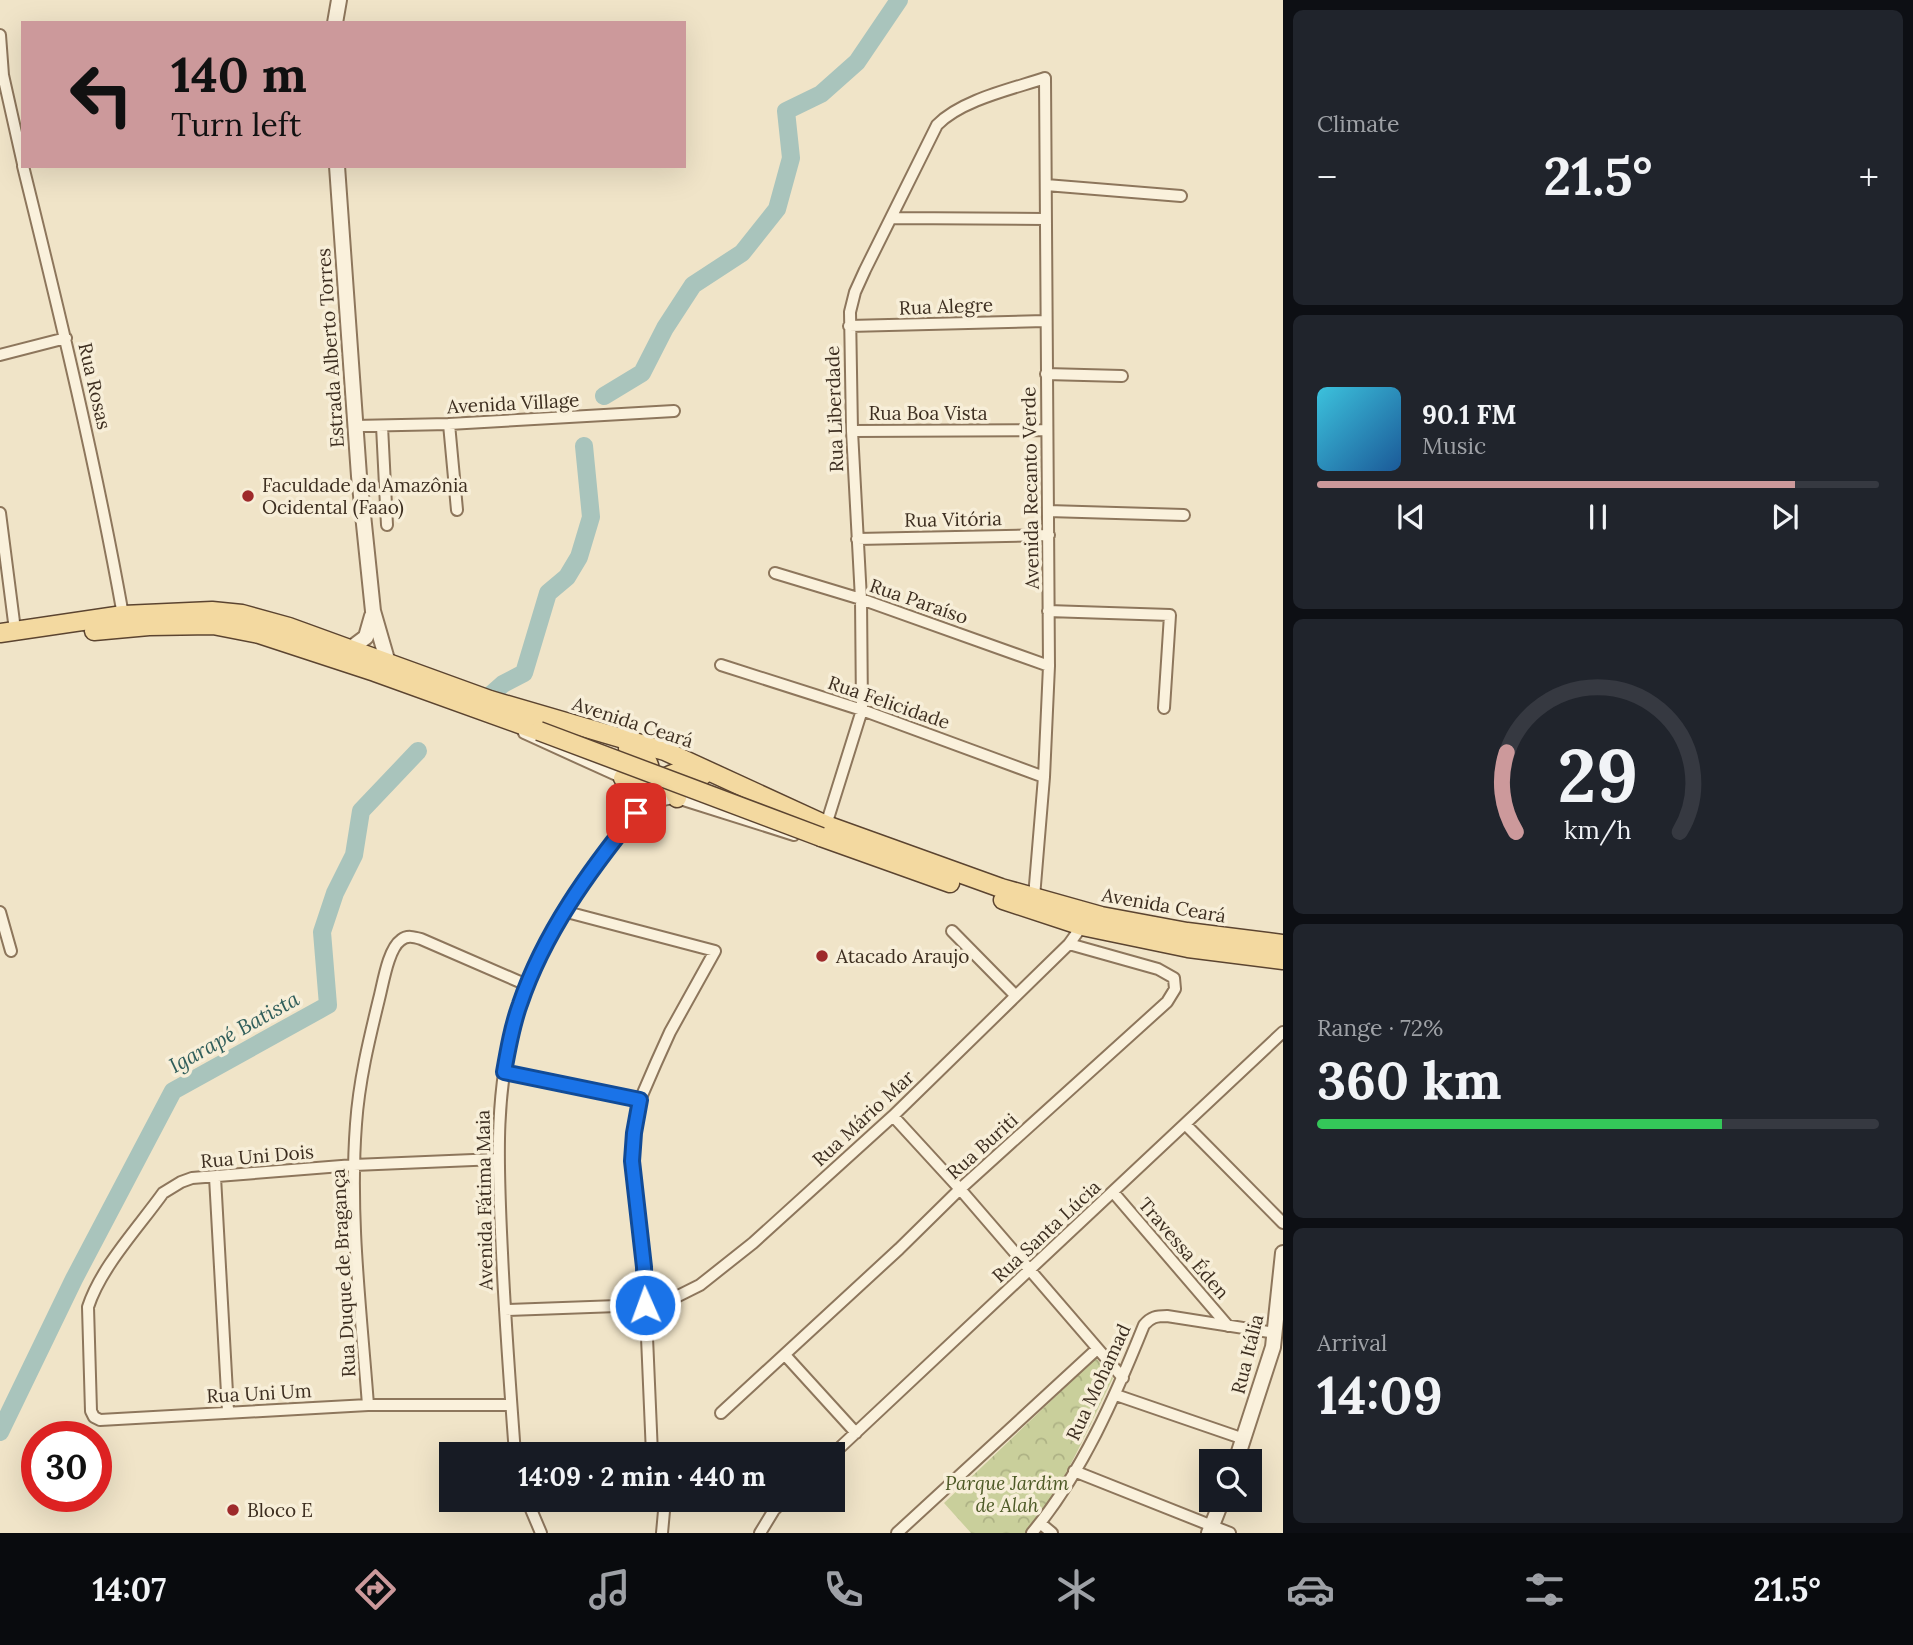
<!DOCTYPE html>
<html lang="en">
<head>
<meta charset="utf-8">
<style>
	:root { --surface:#171b24; --page:#20242c; --text:#f1f3f6; --muted:#9ea1a6; --line:#363941; --accent:#cc999b }
	body { margin:0; font-family:Lora,serif; background:var(--page); color:var(--text); height:100vh; display:flex; flex-direction:column; font-size:26px; white-space:nowrap }
	* { box-sizing:border-box; margin:0 }
	p { font-size:23px; color:var(--muted) }
	.icon { flex:none; width:38px; height:38px; fill:none; stroke:currentColor; stroke-width:2; stroke-linecap:round; stroke-linejoin:round }
	.map { position:relative; flex:1; overflow:hidden }
	.details { display:flex; flex-direction:column; gap:10px; padding:10px; background:#0d0f14; width:630px }
	.details>* { flex:none }
	.guide { position:absolute; left:21px; top:21px; width:665px; height:147px; border-radius:0px; box-shadow:0 7px 28px #0002; background:#cc999b; color:#111; overflow:hidden }
	.controls { position:absolute; left:1199px; top:1449px; display:grid; gap:14px }
	.controls a { display:grid; place-items:center; width:63px; height:63px; border-radius:0px; background:var(--surface); box-shadow:0 7px 28px #0002; font-size:35px }
	.speed { position:absolute; left:21px; top:1421px; display:flex; gap:14px; font-size:35px; font-weight:700; text-align:center }
	.speed>* { display:grid; place-content:center; width:91px; height:91px; border-radius:50%; background:var(--surface); box-shadow:0 7px 28px #0002; line-height:1 }
	.speed .limit { border:10px solid #d22; background:#fff; color:#111 }
	.pin { position:absolute; display:grid; place-items:center; width:60px; height:60px; color:#fff; margin:-30px; border-radius:14px; box-shadow:0 4px 10px #0006 }
	.me { position:absolute; width:77px; margin:-38px; rotate:358deg; stroke-linejoin:round; filter:drop-shadow(0 0 5px #0008) }
	.turn { display:flex; align-items:center; gap:24px; height:147px; padding:0 35px; font-size:32px }
	.turn .icon { width:91px; height:91px; stroke-width:2.5 }
	.turn b { display:block; font-size:49px; line-height:60px }
	.big { font-size:52px; font-weight:700; line-height:1.1 }
	.details .card { flex:1; display:flex; flex-direction:column; justify-content:center; gap:10px; min-width:0; padding:0 24px; border-radius:10px; background:var(--page) }
	.details .dial { align-items:center; gap:0 }
	.dial svg { height:182px; overflow:visible; fill:none; stroke:var(--line); stroke-width:7; stroke-linecap:round; text-anchor:middle }
	.dial text { fill:var(--text); stroke:none }
	.song { display:flex; align-items:center; gap:21px }
	.cover { width:84px; height:84px; border-radius:10px; background:linear-gradient(135deg,hsl(190 70% 55%),hsl(210 70% 35%)) }
	.played { height:7px; border-radius:4px; background:linear-gradient(90deg,var(--accent) 85%,var(--line) 85%) }
	.keys { display:flex; justify-content:space-around; direction:ltr }
	.heat { display:flex; justify-content:space-between; align-items:center; font-size:38px; direction:ltr }
	.charge { height:10px; border-radius:5px; background:linear-gradient(90deg,#34c759 72%,var(--line) 0) }
	.trip { position:absolute; left:439px; top:1442px; width:406px; height:70px; border-radius:0px; background:var(--surface); box-shadow:0 7px 28px #0002; font-weight:700; line-height:70px; text-align:center }
	.dock { display:flex; height:112px; justify-content:space-around; align-items:center; background:#090b0e; color:var(--muted) }
	.dock .icon { width:49px; height:49px }
	.dock .current { color:var(--accent) }
	.dock b { font-size:32px; color:var(--text) }
	main { display:flex; flex:1; min-height:0 }
	.map>svg:first-child { display:block }
	.forest { fill:url(#forest-crowns) }
	.lines { fill:none; stroke-linecap:round; stroke-linejoin:round }
	.river { stroke:#a9c4bc; stroke-width:18 }
	.minor-casing { stroke:#8d765c; stroke-width:14 }
	.tertiary-casing { stroke:#8d765c; stroke-width:18 }
	.primary-casing { stroke:#5b4430; stroke-width:21 }
	.minor { stroke:#faf1dc; stroke-width:10 }
	.tertiary { stroke:#faf1dc; stroke-width:14 }
	.primary { stroke:#f3d9a0; stroke-width:18 }
	.primary-bridge-casing { stroke:#5b4430; stroke-width:21; stroke-linecap:butt }
	.primary-bridge { stroke:#f3d9a0; stroke-width:18 }
	.route-casing { stroke:#114b97; stroke-width:18 }
	.route { stroke:#1a73e8; stroke-width:12 }
	.poi-dot { fill:#9e2a2b; stroke:#f7eed8; stroke-width:2.5 }
	.labels { text-anchor:middle; dominant-baseline:central; stroke-width:7; stroke-linejoin:round; paint-order:stroke }
	.street-label { font-size:19px; fill:#3d2e20; stroke:#f7eed8 }
	.poi-label { font-size:19px; fill:#3d2e20; stroke:#f7eed8; text-anchor:start }
	.park-label { font-size:19px; font-style:italic; fill:#4d5a26; stroke:#f7eed8 }
	.water-label { font-size:21px; font-style:italic; fill:#2f5d5a; stroke:#f7eed8 }
</style>
</head>
<body>
<main>
<div class="map">
<svg width="1283" height="1533" viewBox="0 0 1283 1533">
	<defs>
		<pattern id="forest-crowns" width="20" height="18" patternUnits="userSpaceOnUse" patternTransform="scale(1.75)"><rect width="20" height="18" fill="#c9cf9b"/><path d="M2 6a3 3 0 1 1 6 0M12 15a3 3 0 1 1 6 0" fill="none" stroke="#aeb285"/></pattern>
	</defs>
	<rect width="100%" height="100%" fill="#f0e4c8"/>
	<path class="forest" d="M1096 1358 1113 1378C1087 1429 1064 1489 1025 1533H971L944 1503Z"/>
	<g class="lines">
		<path class="river" d="M604 396 642 373 665 328 693 285 742 253 777 209 791 158 786 111 821 94 857 62 899 0
			M486 699 503 684 524 673 548 593 567 577 579 557 591 517 584 446
			M0 1432 74 1279 173 1091 328 1005 322 932 335 893 354 855 361 811 418 751"/>
		<g class="minor-casing">
			<path id="minor" d="M0 35 3 75 23 164
				M23 166C60 315 96 464 123 615
				M1046 185 1181 196
				M892 218 1045 219
				M849 326 1045 321
				M0 355 66 338
				M1046 374 1122 376
				M449 424 457 510
				M354 426 449 424 674 411
				M382 426 387 525
				M852 431 1046 430
				M1048 511 1184 515
				M0 513 15 630
				M857 539 1049 535
				M775 573 861 599 1049 666
				M1048 611 1170 615 1164 708
				M721 665 862 710 1044 777
				M524 733 623 778 630 786 637 813
				M826 825 862 710 861 599 852 431 850 312 855 292 865 270 937 125C961 100 1012 89 1045 78L1049 666 1044 777 1034 897
				M563 911 715 951 670 1032 656 1063 640 1100 634 1133 632 1162 644 1267 652 1454
				M0 912 11 951
				M952 931 1015 995
				M504 1072 640 1100
				M893 1116 960 1189 1123 1378
				M1186 1125 1283 1223
				M497 1159 354 1165 192 1178 181 1182 163 1193C138 1228 101 1267 88 1307L91 1411 94 1417 100 1420 368 1405H511
				M215 1177 228 1411
				M1113 1192 1228 1326
				M505 1310 645 1305 672 1299 700 1285 753 1243 893 1116 1069 944 1082 926
				M785 1355 856 1433
				M1116 1395 1244 1439
				M368 1405C361 1311 349 1217 356 1124 359 1081 369 1040 379 999 383 984 388 949 401 940 407 935 414 937 421 939L527 985
				M721 1413 899 1249 960 1189 1167 1002 1175 989 1174 978 1158 969 1069 944
				M515 1454C510 1387 505 1320 502 1253 498 1169 493 1087 519 1006 536 953 566 906 599 863 620 835 638 799 677 798L794 835
				M833 1454 1283 1032
				M1074 1471 1230 1533
				M527 1500 541 1533
				M1040 1523 1052 1533
				M662 1533 665 1500
				M760 1533 774 1510 784 1500
				M897 1533 1097 1349
				M1032 1533C1082 1473 1115 1397 1144 1325 1151 1317 1156 1316 1167 1316L1275 1333"/>
		</g>
		<g class="tertiary-casing">
			<path id="tertiary" d="M335 23 339 0
				M337 166 359 476 373 611 388 663
				M350 649 366 637 372 616
				M1236 1461 1273 1347 1283 1253
				M1209 1533 1222 1500"/>
		</g>
		<g class="primary-casing">
			<path id="primary" d="M94 631 149 626 213 625 259 634 375 672 539 731
				M0 633 123 615 212 611 242 614 289 627 490 700 665 751 826 825 1001 888 1101 916 1187 932 1283 944
				M623 778 636 780 646 779C656 763 642 754 628 748
				M677 798 672 788 680 771
				M637 813C655 785 666 764 703 775
				M821 837 950 883
				M1003 900 1082 926 1188 948 1283 960"/>
		</g>
		<use href="#minor" class="minor"/>
		<use href="#tertiary" class="tertiary"/>
		<use href="#primary" class="primary"/>
		<g class="primary-bridge-casing">
			<path id="primary-bridge" d="M539 731 821 837"/>
		</g>
		<use href="#primary-bridge" class="primary-bridge"/>
	</g>
	<g class="lines">
		<g class="route-casing">
			<path id="route" d="M636 813C589 871 544 933 520 1004 512 1026 508 1049 504 1072L640 1100 634 1133 632 1161 644 1267 645 1305"/>
		</g>
		<use href="#route" class="route"/>
	</g>
	<g class="poi-dot">
		<circle cx="248" cy="496" r="7"/>
		<circle cx="822" cy="956" r="7"/>
		<circle cx="233" cy="1510" r="7"/>
	</g>
	<g class="labels">
		<g class="street-label">
			<text transform="translate(946 306) rotate(-2)">Rua Alegre</text>
			<text transform="translate(330 348) rotate(-94)">Estrada Alberto Torres</text>
			<text transform="translate(95 386) rotate(77)">Rua Rosas</text>
			<text transform="translate(513 403) rotate(-3)">Avenida Village</text>
			<text transform="translate(834 409) rotate(-92)">Rua Liberdade</text>
			<text x="928" y="413">Rua Boa Vista</text>
			<text transform="translate(1030 488) rotate(-91)">Avenida Recanto Verde</text>
			<text transform="translate(953 519) rotate(-1)">Rua Vitória</text>
			<text transform="translate(919 601) rotate(19)">Rua Paraíso</text>
			<text transform="translate(889 702) rotate(19)">Rua Felicidade</text>
			<text transform="translate(633 722) rotate(18)">Avenida Ceará</text>
			<text transform="translate(1164 905) rotate(10)">Avenida Ceará</text>
			<text transform="translate(863 1118) rotate(-43)">Rua Mário Mar</text>
			<text transform="translate(982 1146) rotate(-42)">Rua Buriti</text>
			<text transform="translate(257 1156) rotate(-5)">Rua Uni Dois</text>
			<text transform="translate(484 1200) rotate(-91)">Avenida Fátima Maia</text>
			<text transform="translate(1046 1231) rotate(-43)">Rua Santa Lúcia</text>
			<text transform="translate(1184 1248) rotate(49)">Travessa Éden</text>
			<text transform="translate(343 1273) rotate(-93)">Rua Duque de Bragança</text>
			<text transform="translate(1247 1354) rotate(-76)">Rua Itália</text>
			<text transform="translate(1098 1382) rotate(-65)">Rua Mohamad</text>
			<text transform="translate(259 1393) rotate(-3)">Rua Uni Um</text>
		</g>
		<g class="poi-label">
			<text x="262" y="485">Faculdade da Amazônia<tspan x="262" dy="22">Ocidental (Faao)</tspan></text>
			<text x="836" y="956">Atacado Araujo</text>
			<text x="247" y="1510">Bloco E</text>
		</g>
		<g class="park-label">
			<text x="1007" y="1483">Parque Jardim<tspan x="1007" dy="22">de Alah</tspan></text>
		</g>
		<g class="water-label">
			<text transform="translate(234 1032) rotate(-29)">Igarapé Batista</text>
		</g>
	</g>
</svg>
<div class="controls">
<a><svg class="icon" aria-label="search" viewBox="0 0 24 24"><circle cx="10" cy="10" r="6"/><path d="M15 15l6 6"/></svg></a>
</div>
<div class="speed"><div class="limit">30</div></div>
<div class="pin" style="left:636px;top:813px;background:#d93025"><svg class="icon" aria-label="arrive" viewBox="0 0 24 24"><path d="M6 21V4h12l-3 4 3 4H6"/></svg></div>
<svg class="me" style="left:645px;top:1305px" viewBox="-20 -20 40 40"><circle r="17" fill="#1a73e8" stroke="#fff" stroke-width="3"/><path d="M0-11L8 9 0 5-8 9z" fill="#fff"/></svg>
<div class="trip">14:09 · 2 min · 440 m</div>
<div class="guide">
<div class="turn"><svg class="icon" aria-label="left" viewBox="0 0 24 24"><path d="M17 20v-9H6M10 6l-5 5 5 5"/></svg><div><b>140 m</b>Turn left</div></div>
</div>
</div>
<section class="details">
<div class="card"><p>Climate</p>
<div class="heat"><a>−</a><b class="big">21.5°</b><a>+</a></div>
</div>
<div class="card">
<div class="song"><i class="cover"></i><div><b>90.1 FM</b><p>Music</p></div></div>
<div class="played"></div>
<div class="keys"><svg class="icon" aria-label="previous" viewBox="0 0 24 24"><path d="M18 5L8 12l10 7zM5 5v14"/></svg><svg class="icon" aria-label="pause" viewBox="0 0 24 24"><path d="M8 5v14M16 5v14"/></svg><svg class="icon" aria-label="next" viewBox="0 0 24 24"><path d="M6 5l10 7-10 7zM19 5v14"/></svg></div>
</div>
<div class="card dial"><svg viewBox="0 0 100 80">
<path d="M14 69A42 42 0 1 1 86 69"/>
<path d="M14 69A42 42 0 0 1 10 34" stroke="#cc999b"/>
<text x="50" y="56" font-size="32" font-weight="700">29</text>
<text x="50" y="72" font-size="11">km/h</text>
</svg></div>
<div class="card"><p>Range · 72%</p><b class="big">360 km</b><div class="charge"></div></div>
<div class="card"><p>Arrival</p><b class="big">14:09</b></div>
</section>
</main>
<nav class="dock">
<b>14:07</b>
<svg class="icon current" aria-label="directions" viewBox="0 0 24 24"><path d="M12 3l9 9-9 9-9-9zM9 14v-3h6M13 9l2 2-2 2"/></svg>
<svg class="icon" aria-label="music" viewBox="0 0 24 24"><path d="M9 18V5l10-2v13"/><circle cx="6" cy="18" r="3"/><circle cx="16" cy="16" r="3"/></svg>
<svg class="icon" aria-label="phone" viewBox="0 0 24 24"><path d="M5 4h4l2 5-3 2q2 4 5 5l2-3 5 2v4C11 20 4 13 5 4z"/></svg>
<svg class="icon" aria-label="climate" viewBox="0 0 24 24"><path d="M12 3v18M4 7l16 10M4 17L20 7"/></svg>
<svg class="icon" aria-label="car" viewBox="0 0 24 24"><path d="M5 17H2v-5l4-1 3-4h7l3 4 3 1v5h-3M9 17h6M6 11h13"/><circle cx="7" cy="17" r="2"/><circle cx="17" cy="17" r="2"/></svg>
<svg class="icon" aria-label="filters" viewBox="0 0 24 24"><path d="M4 7h16M4 17h16"/><circle cx="9" cy="7" r="2"/><circle cx="15" cy="17" r="2"/></svg>
<b>21.5°</b>
</nav>
</body>
</html>
